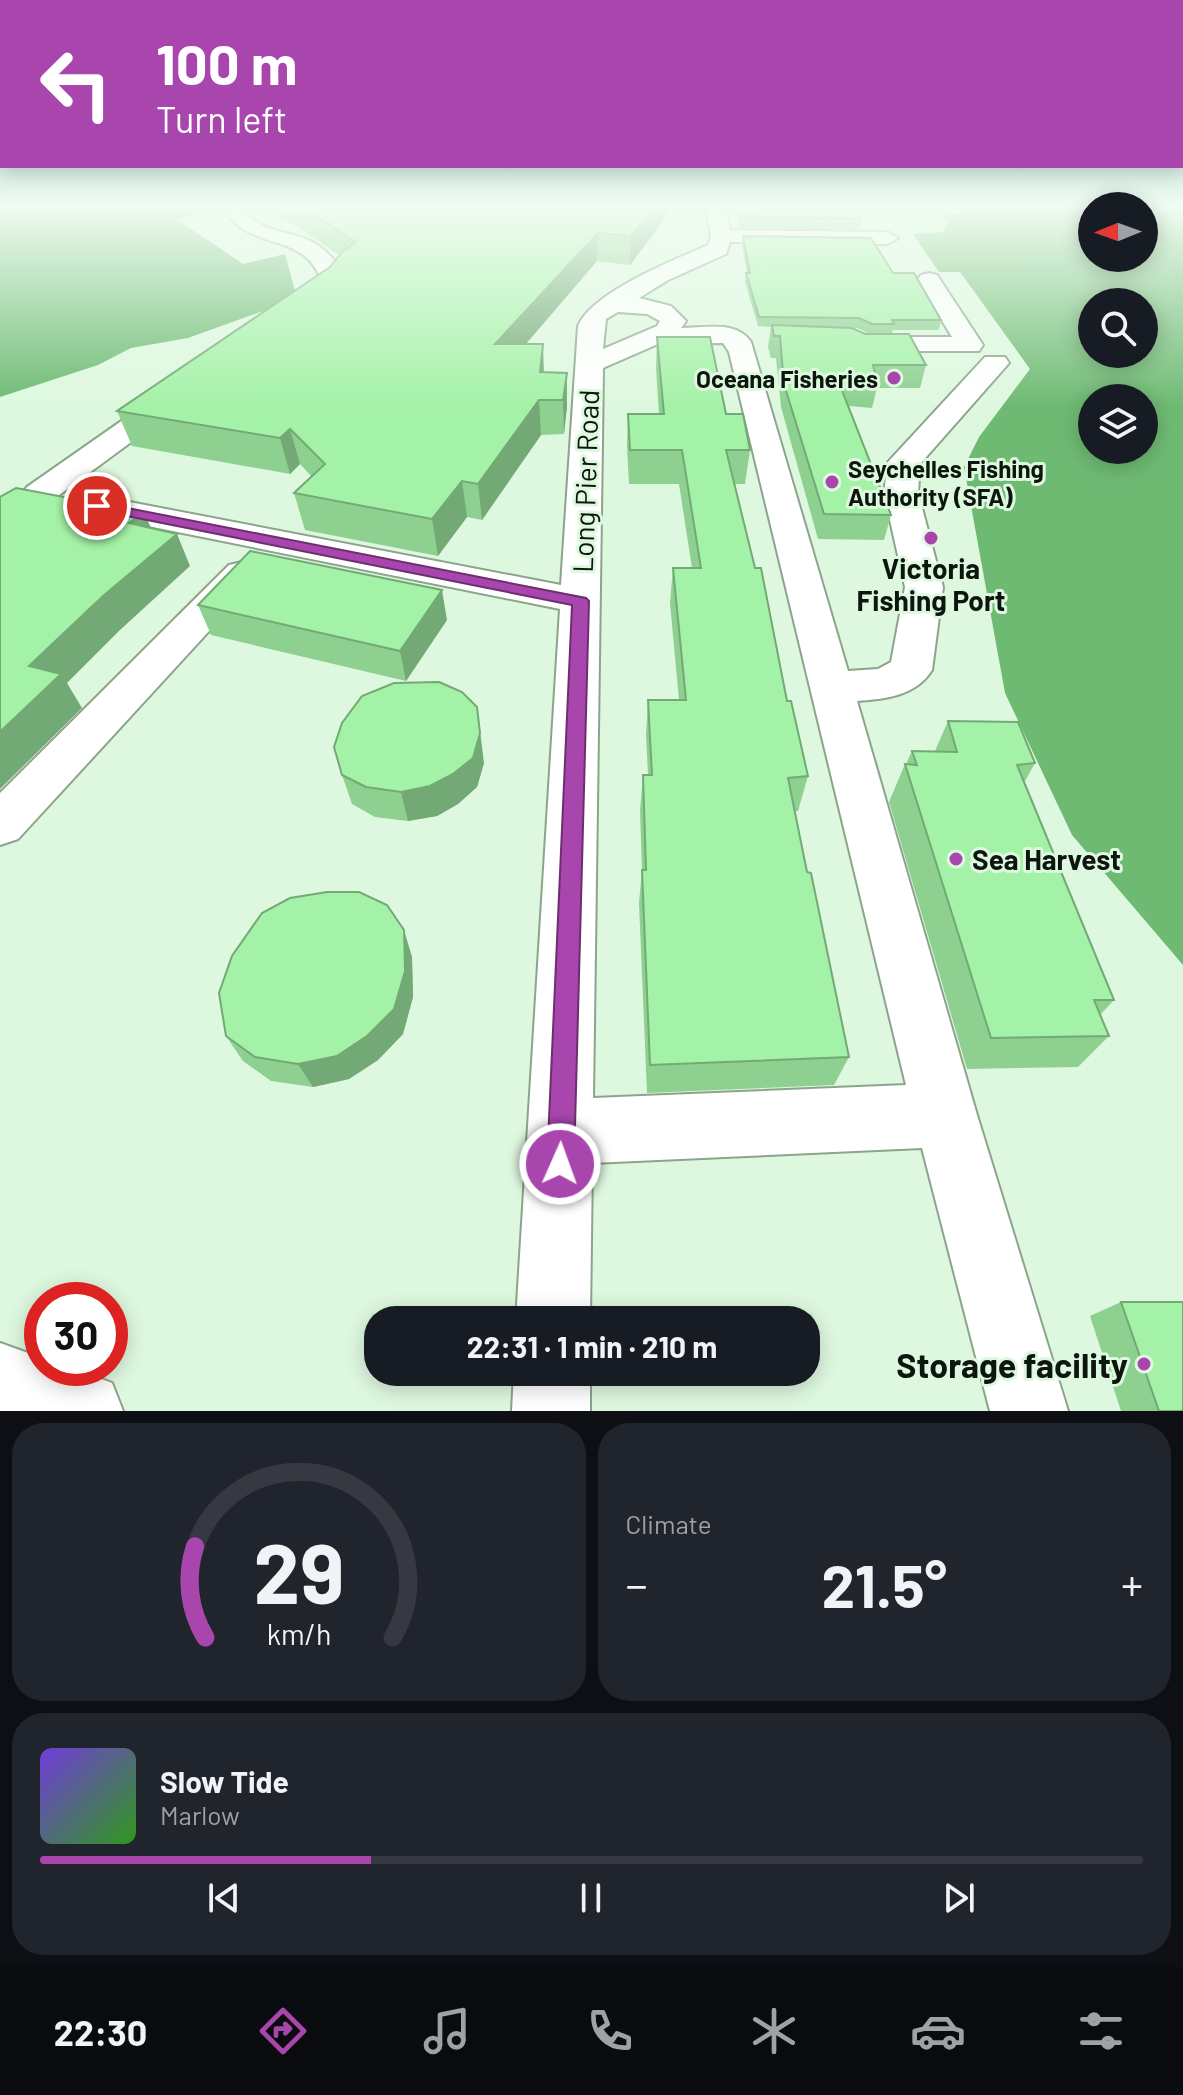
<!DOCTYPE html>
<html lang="en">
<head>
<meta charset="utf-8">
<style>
	:root { --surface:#171b24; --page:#20242c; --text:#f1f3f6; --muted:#9ea1a6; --line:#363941; --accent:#a846ad }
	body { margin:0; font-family:Barlow,sans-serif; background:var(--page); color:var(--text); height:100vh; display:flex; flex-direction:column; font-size:30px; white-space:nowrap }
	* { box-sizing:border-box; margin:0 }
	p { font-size:26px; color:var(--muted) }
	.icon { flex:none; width:44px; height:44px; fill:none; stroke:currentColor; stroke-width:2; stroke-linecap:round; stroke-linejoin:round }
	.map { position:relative; height:1411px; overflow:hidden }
	.details { display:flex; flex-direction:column; gap:12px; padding:12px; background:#0d0f14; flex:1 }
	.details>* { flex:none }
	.hud { position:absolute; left:0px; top:0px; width:1184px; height:168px; box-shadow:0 4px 20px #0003; background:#a846ad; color:#fff; overflow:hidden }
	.needle { width:52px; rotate:269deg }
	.buttons { position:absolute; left:1078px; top:192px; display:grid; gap:16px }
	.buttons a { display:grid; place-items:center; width:80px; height:80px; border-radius:50%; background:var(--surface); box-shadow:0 4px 20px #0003; font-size:40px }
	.speed { position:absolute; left:24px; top:1282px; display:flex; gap:16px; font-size:40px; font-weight:700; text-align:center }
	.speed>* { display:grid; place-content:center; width:104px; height:104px; border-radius:50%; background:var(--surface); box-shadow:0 4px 20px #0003; line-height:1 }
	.speed .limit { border:12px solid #d22; background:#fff; color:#111 }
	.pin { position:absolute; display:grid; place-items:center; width:68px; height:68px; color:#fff; margin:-34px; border:4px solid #fff; border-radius:50%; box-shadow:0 2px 8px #0007 }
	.me { position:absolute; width:88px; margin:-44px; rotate:2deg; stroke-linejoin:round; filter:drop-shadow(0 0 6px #0008) }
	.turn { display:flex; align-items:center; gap:28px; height:168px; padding:0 24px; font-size:36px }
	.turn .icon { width:104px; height:104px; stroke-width:2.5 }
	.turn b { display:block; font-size:56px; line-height:68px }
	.big { font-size:60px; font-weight:700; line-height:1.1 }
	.details .widget { flex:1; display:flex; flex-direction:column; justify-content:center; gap:12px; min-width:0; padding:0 28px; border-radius:32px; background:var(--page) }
	.details .dial { align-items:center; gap:0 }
	.dial svg { height:208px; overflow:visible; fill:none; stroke:var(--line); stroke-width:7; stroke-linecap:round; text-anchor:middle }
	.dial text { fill:var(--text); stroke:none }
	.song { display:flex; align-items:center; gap:24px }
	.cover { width:96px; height:96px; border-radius:12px; background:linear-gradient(135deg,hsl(260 70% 55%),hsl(110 70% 35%)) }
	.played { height:8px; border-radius:4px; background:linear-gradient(90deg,var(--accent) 30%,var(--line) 30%) }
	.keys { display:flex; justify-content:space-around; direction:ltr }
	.heat { display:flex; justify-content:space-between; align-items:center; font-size:44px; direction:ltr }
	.details .tiles { flex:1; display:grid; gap:12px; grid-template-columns:1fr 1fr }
	.widget:last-child { grid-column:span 2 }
	.trip { position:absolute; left:364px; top:1306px; width:456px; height:80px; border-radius:32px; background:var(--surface); box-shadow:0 4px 20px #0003; font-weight:700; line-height:80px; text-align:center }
	.tab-bar { display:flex; height:128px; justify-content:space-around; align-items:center; background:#090b0e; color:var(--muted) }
	.tab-bar .icon { width:56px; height:56px }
	.tab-bar .current { color:var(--accent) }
	.tab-bar b { font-size:36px; color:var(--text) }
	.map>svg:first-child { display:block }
	.water { fill:#6eba73; fill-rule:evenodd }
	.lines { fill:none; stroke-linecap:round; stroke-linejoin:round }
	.minor-casing { stroke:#8ca48c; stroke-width:4 }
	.minor { fill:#fff; fill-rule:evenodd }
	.wall { fill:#8dd090 }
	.shaded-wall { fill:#73a975 }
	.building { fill:#a4f2a7; stroke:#73a975; stroke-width:2 }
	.route { fill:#a846ad; stroke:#6d2e70; stroke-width:2 }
	.poi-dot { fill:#a846ad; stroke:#def8df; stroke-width:3 }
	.labels { text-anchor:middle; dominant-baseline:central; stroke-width:6; stroke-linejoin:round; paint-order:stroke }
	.far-poi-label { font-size:24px; font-weight:bold; fill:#0d160e; stroke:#def8df; text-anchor:end }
	.street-label { font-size:28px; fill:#0d160e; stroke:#def8df }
	.poi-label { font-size:28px; font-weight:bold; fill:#0d160e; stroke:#def8df }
	.near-poi-label { font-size:34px; font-weight:bold; fill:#0d160e; stroke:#def8df; text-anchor:end }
</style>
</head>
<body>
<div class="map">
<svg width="1183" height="1411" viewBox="0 0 1183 1411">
	<rect width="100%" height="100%" fill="#def8df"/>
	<path class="water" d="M0 209H214L178 220 243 264 285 254 295 291 280 305 188 338 131 348 98 365 0 397Z
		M956 209H1092V258H1144V209H1183V965L1072 835 1005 693 964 467 979 437 1030 369 960 272H939L913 234 943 232 947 223 940 215 964 214ZM1092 302H1144V354H1092ZM1092 398H1144V450H1092Z"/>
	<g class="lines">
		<g class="minor-casing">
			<path id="minor" d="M223 209H243C271 247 316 217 345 279 333 296 312 320 289 314L286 309 289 304 321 279C301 230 254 254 223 209Z
				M706 209H726L730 230 887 232 898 238 887 244 730 242 726 254 668 280 639 298 671 306 686 321 681 328C704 328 736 320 751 342L848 671 878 669 891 662 905 587 884 493 888 462 985 357H1005L1009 363 920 464 918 493 943 587 932 670C916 696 885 699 857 701L977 1115 1068 1411H990L922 1148 592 1163 590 1320H516L560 609 88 514 76 511 71 504 76 497 88 494 561 585 578 326C592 292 674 260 708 245L711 236ZM618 312 647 314 660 321 657 326 603 349 606 319ZM723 343 729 352 906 1085 593 1098 603 368 658 344Z
				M929 273 937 275 983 345 979 351H851L845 341 849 335 858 333 868 337H952L917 280 921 275Z
				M173 389 183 392 187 398 183 404 51 501 39 504 27 501 22 494 27 487 163 392Z
				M242 562 255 565 261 573 255 581 18 839 0 845V793L229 565Z
				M0 1343 42 1358V1368H73L112 1383 123 1411H0Z
				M514 1372H590V1411H512Z"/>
		</g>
		<use href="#minor" class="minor"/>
	</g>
	<path class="wall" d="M264 209H672L630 265 597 261 526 344 544 372 567 373V406L564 434 541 435 482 520 467 517 438 556 305 530 294 493 312 477 300 464 290 474 132 446 117 411 330 267 339 255 304 231Z
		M735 209H856L862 219 860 230 739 227Z
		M743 236 893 273 941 320 939 330H893L892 334H870L857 328H838L926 365 920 388H877L872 408 849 406 891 515 884 540 818 539 781 407 776 358H771L768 347 771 327 758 326 745 282 746 273H747L742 245Z
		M657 337 726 414 750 450 745 484H734L787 701 808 776 798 811H794L849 1057 834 1085 647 1093 639 903 642 870 640 810 643 775H648L646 735 648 700H679L670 603 673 568H692L679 484H629L627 447 628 414H659L656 368Z
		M198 605 447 620 406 681 211 635Z
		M948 721 1035 763 1024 783 1114 1000 1100 1015 1109 1036 1078 1067 967 1069 889 802 905 764H906L912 751H935Z
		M484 763 477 787 458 804 437 816 408 821 375 817 352 804 342 775Z
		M412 957 413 997 403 1034 378 1060 349 1079 313 1087 271 1081 243 1061 226 1036Z
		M1121 1302 1183 1411H1121L1090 1316Z"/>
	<path class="shaded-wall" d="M653 209H672L630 265 631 236Z
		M598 233 597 261 498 376 495 344Z
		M543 344 544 377 540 372Z
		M567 373V406L564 434 563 400Z
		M539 400 541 435 482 520 478 484Z
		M290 429 300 464 290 474 280 438Z
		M462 481 467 517 438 556 432 519Z
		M144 512 158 544 129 523Z
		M177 534 190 566 120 630 67 683 82 708 0 789V732L29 666 103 596Z
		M442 590 447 620 406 681 400 651Z
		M477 707 484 763 477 787 458 804 437 816 408 821 401 792Z
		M404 930 412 957 413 997 403 1034 378 1060 349 1079 313 1087 298 1064Z"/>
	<path class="building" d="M306 209H653L631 236 598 233 495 344H543L540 372 567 373 563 400H539L478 484 462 481 432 519 294 493 325 464 290 429 280 438 117 411 330 267 342 252 356 242Z
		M739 209H856L862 219 740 216Z
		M743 236 871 238 893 273H914L941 320H892L894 324H872L859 318 759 317 746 273H750Z
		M772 325 852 328 865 334H909L926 365H873L878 385 839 383 891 515 824 514 784 384 780 336H774Z
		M657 337H710L726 414H743L750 450H726L755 568H761L787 701H791L808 776 788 778 807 872 811 873 849 1057 650 1065 642 870H646L643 775H652L648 700H686L673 568H701L682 450H630L628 414H664Z
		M16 488 144 512 129 523 177 534 103 596 29 666 61 674 0 732V497Z
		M250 551 442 590 400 651 198 605Z
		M439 682 462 692 477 707 480 733 473 758 453 774 430 786 401 792 366 787 342 775 334 747 342 723 362 696 394 683Z
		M948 721 1018 722 1035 763 1017 765 1114 1000H1094L1109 1036 991 1038 905 764 917 765 912 751 957 752Z
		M327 892H359L387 905 404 930 405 971 394 1009 367 1036 337 1056 298 1064 255 1057 226 1036 219 993 232 956 262 913 290 898Z
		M1121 1302H1183V1411H1159Z"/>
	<linearGradient id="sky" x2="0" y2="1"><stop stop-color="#77b6b9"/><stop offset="0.51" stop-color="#f0fcf1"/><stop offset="1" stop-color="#f0fcf1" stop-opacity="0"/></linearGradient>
	<rect width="1183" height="406" fill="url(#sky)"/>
	<path class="route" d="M97 502 586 598 589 601 574 1164 570 1173 560 1177 551 1173 547 1164 572 605 92 509 90 506Z"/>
	<g class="poi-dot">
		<circle cx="894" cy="378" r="8"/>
		<circle cx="832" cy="482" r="8"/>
		<circle cx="931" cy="538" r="8"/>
		<circle cx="956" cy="859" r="8"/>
		<circle cx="1144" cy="1364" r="8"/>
	</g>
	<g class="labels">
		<g class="far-poi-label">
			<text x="878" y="378">Oceana Fisheries</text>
			<text x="848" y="468" text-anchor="start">Seychelles Fishing<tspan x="848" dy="28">Authority (SFA)</tspan></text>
		</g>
		<g class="street-label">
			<text transform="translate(585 481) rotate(-88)">Long Pier Road</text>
		</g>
		<g class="poi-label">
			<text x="931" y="568">Victoria<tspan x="931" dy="32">Fishing Port</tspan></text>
			<text x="972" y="859" text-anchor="start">Sea Harvest</text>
		</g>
		<g class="near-poi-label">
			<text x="1128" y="1364">Storage facility</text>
		</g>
	</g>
</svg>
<div class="buttons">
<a><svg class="needle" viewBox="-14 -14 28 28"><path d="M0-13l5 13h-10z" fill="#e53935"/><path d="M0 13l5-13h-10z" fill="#9ea1a6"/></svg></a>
<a><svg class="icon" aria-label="search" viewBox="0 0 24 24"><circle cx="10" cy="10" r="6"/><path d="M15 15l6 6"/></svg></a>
<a><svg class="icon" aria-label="layers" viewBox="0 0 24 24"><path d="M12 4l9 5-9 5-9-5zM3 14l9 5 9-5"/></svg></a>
</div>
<div class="speed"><div class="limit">30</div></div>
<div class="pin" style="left:97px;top:506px;background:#d93025"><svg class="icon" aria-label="arrive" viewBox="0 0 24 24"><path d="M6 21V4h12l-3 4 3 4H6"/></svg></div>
<svg class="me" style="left:560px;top:1164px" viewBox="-20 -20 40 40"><circle r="17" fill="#a846ad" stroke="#fff" stroke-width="3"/><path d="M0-11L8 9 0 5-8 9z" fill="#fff"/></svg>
<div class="trip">22:31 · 1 min · 210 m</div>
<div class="hud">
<div class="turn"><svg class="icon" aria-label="left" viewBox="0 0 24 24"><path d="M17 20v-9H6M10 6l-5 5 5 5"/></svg><div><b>100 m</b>Turn left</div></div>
</div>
</div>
<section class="details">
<div class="tiles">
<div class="widget dial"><svg viewBox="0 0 100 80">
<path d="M14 69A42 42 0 1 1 86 69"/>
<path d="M14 69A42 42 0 0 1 10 34" stroke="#a846ad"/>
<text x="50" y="56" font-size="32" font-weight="700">29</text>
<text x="50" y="72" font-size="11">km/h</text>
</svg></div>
<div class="widget"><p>Climate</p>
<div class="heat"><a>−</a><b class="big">21.5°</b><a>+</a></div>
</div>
<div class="widget">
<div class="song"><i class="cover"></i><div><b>Slow Tide</b><p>Marlow</p></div></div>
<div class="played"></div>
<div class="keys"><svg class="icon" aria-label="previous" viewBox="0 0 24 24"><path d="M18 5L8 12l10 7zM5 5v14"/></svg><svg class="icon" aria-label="pause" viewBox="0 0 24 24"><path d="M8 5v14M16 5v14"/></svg><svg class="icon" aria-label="next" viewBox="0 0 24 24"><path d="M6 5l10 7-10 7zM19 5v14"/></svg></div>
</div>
</div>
</section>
<nav class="tab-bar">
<b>22:30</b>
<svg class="icon current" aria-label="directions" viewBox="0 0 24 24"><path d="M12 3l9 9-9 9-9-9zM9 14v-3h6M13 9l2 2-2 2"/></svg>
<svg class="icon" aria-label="music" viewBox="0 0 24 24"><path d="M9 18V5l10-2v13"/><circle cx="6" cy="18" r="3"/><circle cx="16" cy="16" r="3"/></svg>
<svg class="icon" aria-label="phone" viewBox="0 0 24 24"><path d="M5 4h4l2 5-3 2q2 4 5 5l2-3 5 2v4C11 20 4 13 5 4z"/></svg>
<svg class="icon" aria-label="climate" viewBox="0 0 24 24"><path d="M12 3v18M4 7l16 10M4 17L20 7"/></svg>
<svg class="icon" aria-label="car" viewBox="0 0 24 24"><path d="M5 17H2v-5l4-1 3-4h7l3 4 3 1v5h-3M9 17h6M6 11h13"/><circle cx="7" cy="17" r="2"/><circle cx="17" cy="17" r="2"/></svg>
<svg class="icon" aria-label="filters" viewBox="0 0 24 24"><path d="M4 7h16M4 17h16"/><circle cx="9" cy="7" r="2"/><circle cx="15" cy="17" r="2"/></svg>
</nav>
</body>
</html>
